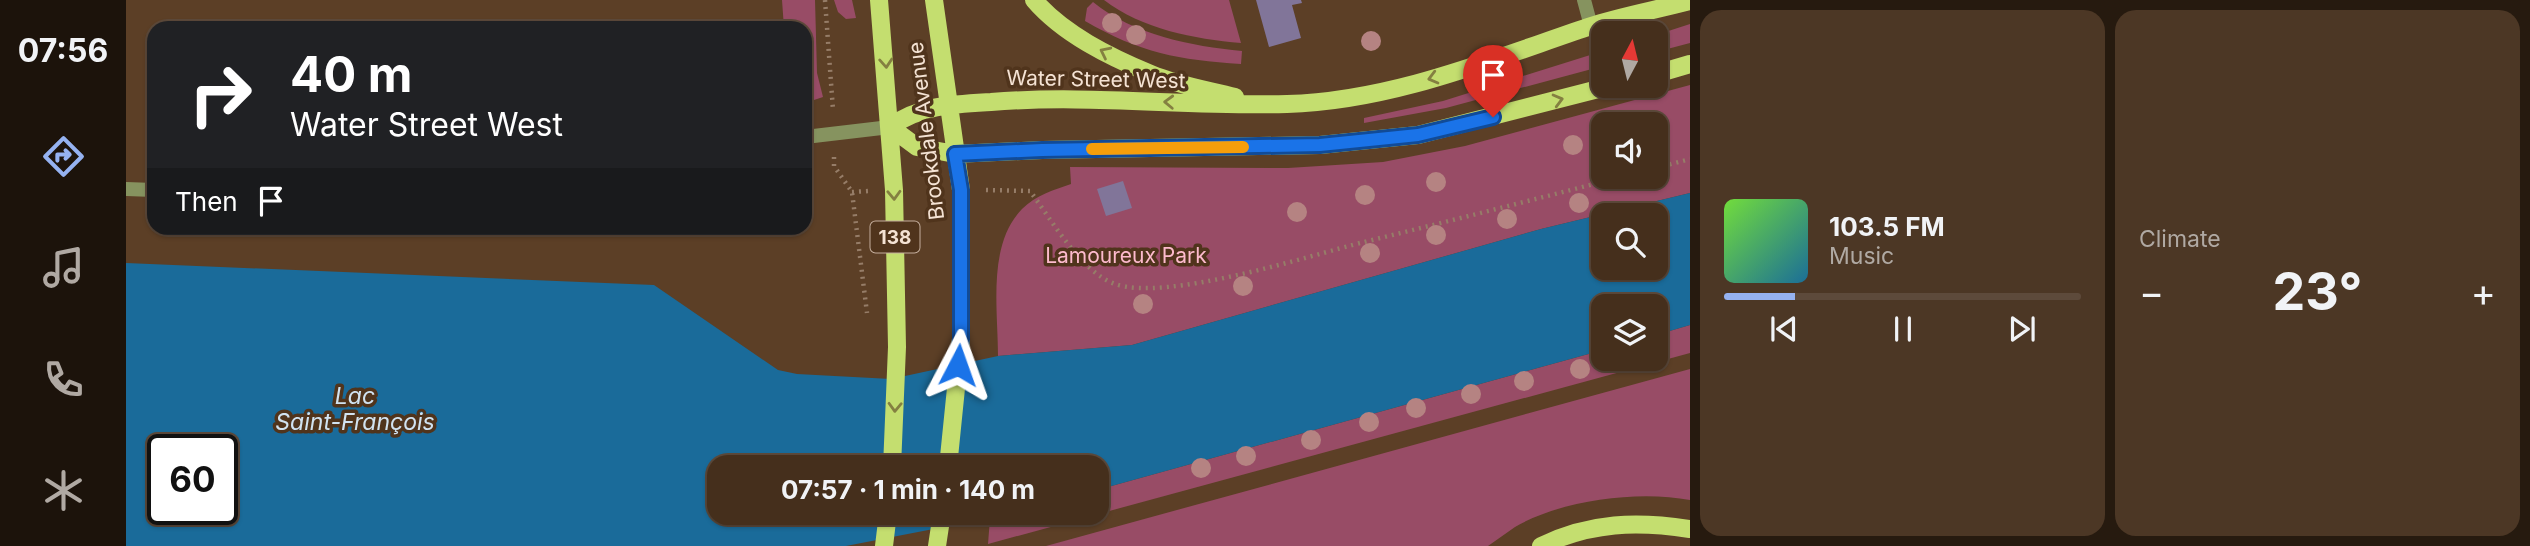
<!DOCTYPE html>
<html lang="en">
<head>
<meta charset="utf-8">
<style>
	:root { --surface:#452f1c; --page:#4c3725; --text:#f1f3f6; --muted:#b0a9a3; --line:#5d4a3b; --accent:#95b2f1 }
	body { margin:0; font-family:Inter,sans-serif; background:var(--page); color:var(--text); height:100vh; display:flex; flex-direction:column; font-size:26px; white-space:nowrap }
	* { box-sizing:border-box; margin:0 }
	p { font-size:23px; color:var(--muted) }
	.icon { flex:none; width:38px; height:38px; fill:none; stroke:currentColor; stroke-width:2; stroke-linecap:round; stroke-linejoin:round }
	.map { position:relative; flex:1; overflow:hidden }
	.details { display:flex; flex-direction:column; gap:10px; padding:10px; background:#261a0f; width:840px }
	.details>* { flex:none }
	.banner { position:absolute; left:21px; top:21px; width:665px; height:214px; border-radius:21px; box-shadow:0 2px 5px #0004,0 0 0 2px var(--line); background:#202124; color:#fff; overflow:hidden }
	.needle { width:46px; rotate:7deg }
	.buttons { position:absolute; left:1465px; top:21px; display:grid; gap:14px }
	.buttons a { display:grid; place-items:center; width:77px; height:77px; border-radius:14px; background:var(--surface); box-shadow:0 2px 5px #0004,0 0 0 2px var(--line); font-size:35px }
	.speed { position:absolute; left:21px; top:434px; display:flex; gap:14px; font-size:35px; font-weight:700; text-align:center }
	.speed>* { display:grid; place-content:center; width:91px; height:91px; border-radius:50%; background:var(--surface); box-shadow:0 2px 5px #0004,0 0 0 2px var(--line); line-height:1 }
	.speed .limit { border:4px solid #111; border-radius:10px; background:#fff; color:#111 }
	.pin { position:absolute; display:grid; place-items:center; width:60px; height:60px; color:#fff; margin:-72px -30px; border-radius:50% 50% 50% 0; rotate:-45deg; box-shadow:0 0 7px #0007 }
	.pin .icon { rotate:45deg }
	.me { position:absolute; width:77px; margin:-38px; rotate:4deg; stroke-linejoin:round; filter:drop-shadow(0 0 5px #0008) }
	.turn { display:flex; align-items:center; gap:24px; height:147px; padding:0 28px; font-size:32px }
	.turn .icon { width:91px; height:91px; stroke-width:2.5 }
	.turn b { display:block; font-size:49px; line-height:60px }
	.then { display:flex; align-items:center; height:66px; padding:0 28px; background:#0003; gap:14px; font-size:26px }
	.big { font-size:52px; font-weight:700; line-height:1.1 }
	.details .card { flex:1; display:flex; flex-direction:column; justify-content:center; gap:10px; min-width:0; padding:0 24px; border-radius:21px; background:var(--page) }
	.song { display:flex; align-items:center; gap:21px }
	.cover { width:84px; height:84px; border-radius:10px; background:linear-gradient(135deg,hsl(100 70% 55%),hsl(200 70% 35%)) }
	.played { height:7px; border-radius:4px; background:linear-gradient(90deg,var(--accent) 20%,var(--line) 20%) }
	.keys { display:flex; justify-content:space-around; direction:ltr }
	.heat { display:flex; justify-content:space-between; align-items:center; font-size:38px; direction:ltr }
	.details .tiles { flex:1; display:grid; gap:10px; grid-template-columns:repeat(2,1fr) }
	.trip { position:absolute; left:581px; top:455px; width:402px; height:70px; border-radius:21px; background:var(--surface); box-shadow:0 2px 5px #0004,0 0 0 2px var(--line); font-weight:700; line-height:70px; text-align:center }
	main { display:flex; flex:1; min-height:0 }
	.tabs { display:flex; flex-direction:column; width:126px; justify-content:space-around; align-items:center; background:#1c130b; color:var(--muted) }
	.tabs .icon { width:49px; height:49px }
	.tabs .current { color:var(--accent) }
	.tabs b { font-size:32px; color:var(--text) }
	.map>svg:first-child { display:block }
	.green { fill:#984c66; fill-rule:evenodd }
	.water { fill:#1a6b9a; fill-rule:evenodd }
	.building { fill:#817599 }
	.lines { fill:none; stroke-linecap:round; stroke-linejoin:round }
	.path { stroke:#967d68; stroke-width:4.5; stroke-dasharray:2 5; stroke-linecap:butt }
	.service { stroke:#86935f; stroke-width:14 }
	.minor { stroke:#86935f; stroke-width:14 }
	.primary { stroke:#c4de6f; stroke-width:18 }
	.tree { fill:#b58382 }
	.oneway { stroke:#848041 }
	.route-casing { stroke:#114b97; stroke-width:18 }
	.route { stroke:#1a73e8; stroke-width:12 }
	.slow { stroke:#f59e0b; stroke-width:12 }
	.labels { text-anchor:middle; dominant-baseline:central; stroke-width:7; stroke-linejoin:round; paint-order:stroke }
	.shield { fill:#50341c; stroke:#c4ae9d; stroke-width:2 }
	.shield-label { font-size:19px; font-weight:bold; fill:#f5e3d4 }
	.street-label { font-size:21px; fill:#f5e3d4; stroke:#50341c }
	.park-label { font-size:21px; fill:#fdbacd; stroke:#50341c }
	.water-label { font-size:23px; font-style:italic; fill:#d1e3f1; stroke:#50341c }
</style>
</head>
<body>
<main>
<nav class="tabs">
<b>07:56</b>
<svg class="icon current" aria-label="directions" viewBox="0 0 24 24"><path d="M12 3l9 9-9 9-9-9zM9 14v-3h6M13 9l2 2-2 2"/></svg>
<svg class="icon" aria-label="music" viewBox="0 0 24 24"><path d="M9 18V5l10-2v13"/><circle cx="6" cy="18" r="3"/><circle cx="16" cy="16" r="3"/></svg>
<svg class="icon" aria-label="phone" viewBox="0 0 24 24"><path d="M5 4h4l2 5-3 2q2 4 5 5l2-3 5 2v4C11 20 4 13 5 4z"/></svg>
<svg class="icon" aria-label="climate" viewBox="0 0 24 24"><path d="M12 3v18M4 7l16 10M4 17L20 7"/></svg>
</nav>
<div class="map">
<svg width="1564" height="546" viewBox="0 0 1564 546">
	<rect width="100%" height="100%" fill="#5c3f26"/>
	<path class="green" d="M656 0H689L691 73 697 97 679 103V28H658Z
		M708 0H726L730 18 720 19 712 12Z
		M978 0H1103L1115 43C1068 39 1016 29 978 0Z
		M967 2C1008 35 1065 46 1116 51L1115 64C1053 60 1014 53 959 21L961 8Z
		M1564 24V43L1530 52V35Z
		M1477 51V66L1320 108 1238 123V118L1317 101Z
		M1564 85V193L1415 229 1006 345 872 356C872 309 861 245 896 209 910 195 928 190 945 184L944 167 1162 168 1257 162 1339 146ZM1477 124H1530V177H1477Z
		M1564 325V353L862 544 864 518 884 513H971V490L1477 350V359H1530V335Z
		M1564 369V500C1512 490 1435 500 1389 527 1380 533 1371 540 1362 546H920Z"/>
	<path class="water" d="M1564 193V325L1530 335V306H1477V350L971 490V467H593V513H884L864 518 720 546H0V263L528 285 652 370 671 374 765 379 872 356 1006 345 1415 229ZM1477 215H1530V268H1477ZM37 450H96V509H37Z"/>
	<path class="building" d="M1130 0H1175L1176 3 1166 5 1175 38 1143 47Z
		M997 181 1006 208 980 216 971 189Z"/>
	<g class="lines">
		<path class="path" d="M699 0 707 110
			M708 157V166L726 192 741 313
			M1530 168 1564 159
			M860 190 904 191C925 219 955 272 989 284 1040 302 1182 256 1238 242 1324 221 1410 199 1495 177
			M726 192 743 191"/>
		<path class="service" d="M679 137 764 127
			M0 189 28 190"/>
		<path class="minor" d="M1458 0 1465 26"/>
		<path class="primary" d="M753 0 768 190 771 347 766 467
			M808 0 835 190V339L822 467
			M908 0C937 34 984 57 1025 74 1051 85 1082 90 1109 97
			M1530 74 1564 64
			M764 127C794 105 829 104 865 102 964 94 1062 107 1161 104 1265 101 1364 60 1462 27 1495 16 1530 10 1564 1
			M764 127 791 147 829 154 916 150 1194 145 1292 135 1484 86
			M758 546 762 513
			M811 546 816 513
			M1415 546C1465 522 1511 521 1564 529"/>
	</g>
	<g class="tree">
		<circle cx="986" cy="23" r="10"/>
		<circle cx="1010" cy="35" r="10"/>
		<circle cx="1245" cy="41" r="10"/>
		<circle cx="1447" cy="145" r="10"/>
		<circle cx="1310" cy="182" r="10"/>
		<circle cx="1239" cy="195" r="10"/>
		<circle cx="1453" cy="203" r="10"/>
		<circle cx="1171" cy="212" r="10"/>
		<circle cx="1381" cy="219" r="10"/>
		<circle cx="1310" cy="235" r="10"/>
		<circle cx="1244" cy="253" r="10"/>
		<circle cx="1117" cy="286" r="10"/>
		<circle cx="1017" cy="304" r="10"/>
		<circle cx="1454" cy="369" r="10"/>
		<circle cx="1398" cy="381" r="10"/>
		<circle cx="1345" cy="394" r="10"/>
		<circle cx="1290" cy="408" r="10"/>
		<circle cx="1243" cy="422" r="10"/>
		<circle cx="1185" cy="440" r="10"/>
		<circle cx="1120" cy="456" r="10"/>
		<circle cx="1075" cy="468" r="10"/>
	</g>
	<defs><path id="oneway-chevron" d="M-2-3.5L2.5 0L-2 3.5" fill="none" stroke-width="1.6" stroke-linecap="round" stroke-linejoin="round" transform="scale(1.75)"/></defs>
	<g class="oneway">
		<use href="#oneway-chevron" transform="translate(979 52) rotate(-154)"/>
		<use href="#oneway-chevron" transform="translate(760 63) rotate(86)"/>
		<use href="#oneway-chevron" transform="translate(1307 78) rotate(165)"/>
		<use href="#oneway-chevron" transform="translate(1432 100) rotate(-15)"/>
		<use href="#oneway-chevron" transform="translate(1043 102) rotate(-178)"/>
		<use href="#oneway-chevron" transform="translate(768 195) rotate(88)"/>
		<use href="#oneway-chevron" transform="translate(769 407) rotate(92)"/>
	</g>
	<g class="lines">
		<g class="route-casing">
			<path id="route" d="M832 365 835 339V190L829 154 916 150 1194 145 1292 135 1367 117"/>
		</g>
		<use href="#route" class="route"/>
		<path class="slow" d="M966 149 1117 147"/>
	</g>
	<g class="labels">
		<rect class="shield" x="744.5" y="221.5" width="49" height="31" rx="5"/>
		<g class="shield-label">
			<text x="769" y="237">138</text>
		</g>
		<g class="street-label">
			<text transform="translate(970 79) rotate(1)">Water Street West</text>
			<text transform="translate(800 131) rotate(-97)">Brookdale Avenue</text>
		</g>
		<g class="park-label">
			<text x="1000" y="255">Lamoureux Park</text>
		</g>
		<g class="water-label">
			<text x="229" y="396">Lac<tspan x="229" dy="26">Saint-François</tspan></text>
		</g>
	</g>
</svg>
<div class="buttons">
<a><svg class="needle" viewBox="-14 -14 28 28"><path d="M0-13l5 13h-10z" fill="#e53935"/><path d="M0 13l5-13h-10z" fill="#b0a9a3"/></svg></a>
<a><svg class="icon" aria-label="sound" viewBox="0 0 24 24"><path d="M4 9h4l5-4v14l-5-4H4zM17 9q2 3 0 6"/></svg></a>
<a><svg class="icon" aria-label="search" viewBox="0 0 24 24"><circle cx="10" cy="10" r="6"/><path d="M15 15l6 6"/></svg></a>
<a><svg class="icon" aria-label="layers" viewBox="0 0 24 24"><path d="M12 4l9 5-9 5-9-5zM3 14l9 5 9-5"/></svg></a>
</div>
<div class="speed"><div class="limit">60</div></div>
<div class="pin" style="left:1367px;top:117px;background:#d93025"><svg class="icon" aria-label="arrive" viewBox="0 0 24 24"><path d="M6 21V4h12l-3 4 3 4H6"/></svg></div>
<svg class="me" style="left:832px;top:365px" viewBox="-20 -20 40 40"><path d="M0-17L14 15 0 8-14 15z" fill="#1a73e8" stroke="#fff" stroke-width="4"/></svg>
<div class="trip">07:57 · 1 min · 140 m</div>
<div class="banner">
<div class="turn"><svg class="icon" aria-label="right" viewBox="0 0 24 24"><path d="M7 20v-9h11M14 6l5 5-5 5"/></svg><div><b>40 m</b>Water Street West</div></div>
<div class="then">Then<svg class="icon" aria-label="arrive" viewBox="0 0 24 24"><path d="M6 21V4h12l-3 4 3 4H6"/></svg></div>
</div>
</div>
<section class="details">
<div class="tiles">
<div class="card">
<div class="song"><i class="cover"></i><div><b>103.5 FM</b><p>Music</p></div></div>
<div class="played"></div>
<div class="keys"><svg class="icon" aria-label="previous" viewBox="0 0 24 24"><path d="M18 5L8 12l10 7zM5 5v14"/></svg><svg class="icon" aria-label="pause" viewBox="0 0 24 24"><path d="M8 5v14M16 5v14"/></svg><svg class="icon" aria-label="next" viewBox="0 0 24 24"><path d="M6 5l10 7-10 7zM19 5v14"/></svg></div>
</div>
<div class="card"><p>Climate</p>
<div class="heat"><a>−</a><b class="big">23°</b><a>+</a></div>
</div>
</div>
</section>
</main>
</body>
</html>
